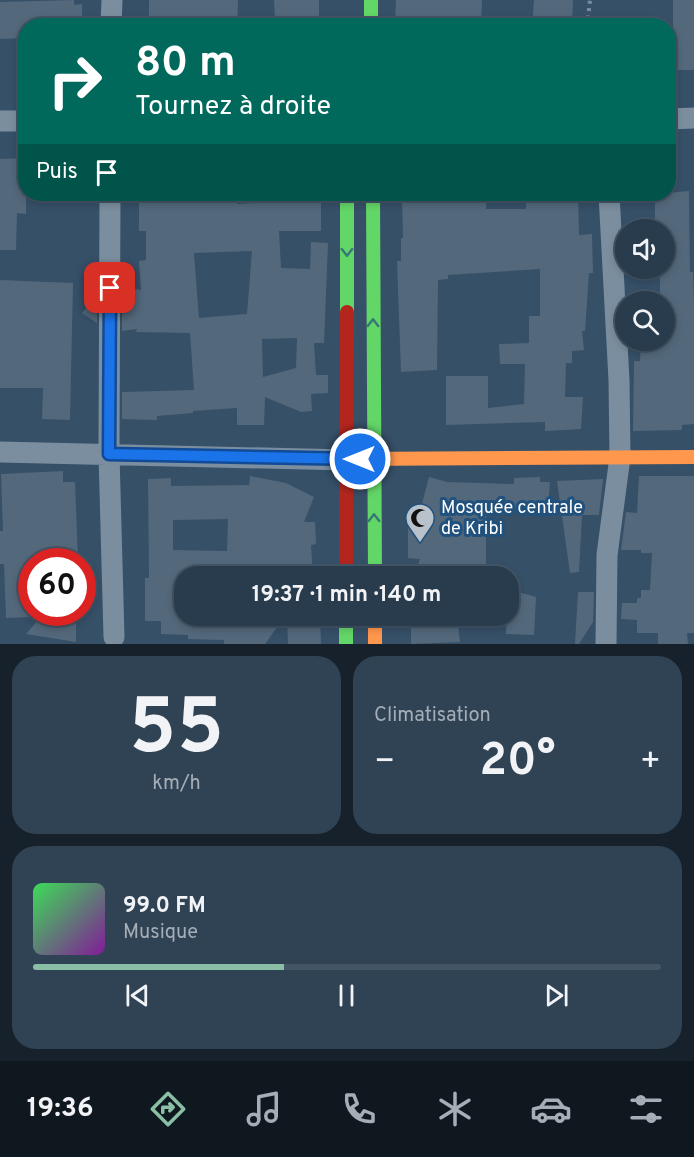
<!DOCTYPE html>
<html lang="fr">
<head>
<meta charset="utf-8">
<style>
	:root { --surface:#283c4e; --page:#304355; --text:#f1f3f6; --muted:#a5adb6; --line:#445666; --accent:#8abfa5 }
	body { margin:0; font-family:Overpass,sans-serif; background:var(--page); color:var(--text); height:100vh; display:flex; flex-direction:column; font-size:22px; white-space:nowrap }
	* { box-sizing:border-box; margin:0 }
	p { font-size:20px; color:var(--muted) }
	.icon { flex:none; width:33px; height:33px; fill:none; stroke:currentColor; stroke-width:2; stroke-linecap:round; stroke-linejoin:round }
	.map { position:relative; height:644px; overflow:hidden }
	.side { display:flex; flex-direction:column; gap:12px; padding:12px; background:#16212b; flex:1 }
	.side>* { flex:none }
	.banner { position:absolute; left:18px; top:18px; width:658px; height:183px; border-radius:24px; box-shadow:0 3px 9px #0003,0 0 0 2px var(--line); background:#00695c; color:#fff; overflow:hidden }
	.buttons { position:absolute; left:615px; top:219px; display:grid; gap:12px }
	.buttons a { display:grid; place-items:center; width:60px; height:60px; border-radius:50%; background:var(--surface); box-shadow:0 3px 9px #0003,0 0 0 2px var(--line); font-size:30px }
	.speed { position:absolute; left:18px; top:548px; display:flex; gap:12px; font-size:30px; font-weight:700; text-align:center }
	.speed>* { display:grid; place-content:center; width:78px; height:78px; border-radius:50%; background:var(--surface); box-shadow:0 3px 9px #0003,0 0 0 2px var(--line); line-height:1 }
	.speed .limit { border:9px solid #d22; background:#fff; color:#111 }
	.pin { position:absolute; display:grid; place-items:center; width:51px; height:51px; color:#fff; margin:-26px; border-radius:12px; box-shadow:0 3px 9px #0006 }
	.me { position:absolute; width:66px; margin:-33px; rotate:270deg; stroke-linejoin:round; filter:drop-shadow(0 0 4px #0008) }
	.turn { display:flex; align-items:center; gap:21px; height:126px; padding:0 18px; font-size:27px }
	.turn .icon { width:78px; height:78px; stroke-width:2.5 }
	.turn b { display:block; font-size:42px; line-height:51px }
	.then { display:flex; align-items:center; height:57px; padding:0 18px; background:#0003; gap:12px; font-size:22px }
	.big { font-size:45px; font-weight:700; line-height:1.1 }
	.side .widget { flex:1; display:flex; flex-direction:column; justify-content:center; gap:9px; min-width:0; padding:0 21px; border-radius:24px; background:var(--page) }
	.side .dial { align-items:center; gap:0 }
	.dial b { font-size:78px; line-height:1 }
	.song { display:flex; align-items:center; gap:18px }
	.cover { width:72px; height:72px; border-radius:9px; background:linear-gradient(135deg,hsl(130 70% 55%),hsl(290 70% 35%)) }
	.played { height:6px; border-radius:3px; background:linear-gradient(90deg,var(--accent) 40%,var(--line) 40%) }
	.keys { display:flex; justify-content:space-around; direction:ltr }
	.heat { display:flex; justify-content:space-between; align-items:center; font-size:33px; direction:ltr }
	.side .tiles { flex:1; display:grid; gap:12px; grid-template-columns:1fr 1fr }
	.widget:last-child { grid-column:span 2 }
	.trip { position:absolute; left:174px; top:566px; width:345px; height:60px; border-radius:24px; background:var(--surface); box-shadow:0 3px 9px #0003,0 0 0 2px var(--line); font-weight:700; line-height:60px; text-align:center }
	.menu { display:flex; height:96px; justify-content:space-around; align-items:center; background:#10181f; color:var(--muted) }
	.menu .icon { width:42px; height:42px }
	.menu .on { color:var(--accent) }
	.menu b { font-size:27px; color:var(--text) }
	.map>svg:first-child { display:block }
	.building { fill:#53687b; fill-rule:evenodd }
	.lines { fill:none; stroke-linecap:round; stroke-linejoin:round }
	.path { stroke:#7b8e9f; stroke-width:4; stroke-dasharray:3 4.5; stroke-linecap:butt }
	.street { stroke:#7b8e9f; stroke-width:21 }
	.fast { stroke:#63d668; stroke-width:14 }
	.slow { stroke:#ff974d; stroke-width:14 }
	.jam { stroke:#b3261e; stroke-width:14 }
	.oneway { stroke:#357977 }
	.route-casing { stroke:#114b97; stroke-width:15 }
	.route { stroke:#1a73e8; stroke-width:10 }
	.labels { text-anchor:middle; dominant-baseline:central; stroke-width:6; stroke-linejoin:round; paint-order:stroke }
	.poi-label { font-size:18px; fill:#fff; stroke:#21517d; text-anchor:start }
</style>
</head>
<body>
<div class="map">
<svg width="694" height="644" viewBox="0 0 694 644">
	<rect width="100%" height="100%" fill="#365068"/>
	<path class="building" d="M74 0V5L82 4V26H26V38L0 39V2Z
		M149 0H238L237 26H149Z
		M274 0H319V17L275 18Z
		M396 0H482L481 26H395Z
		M534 0H573L572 22H563V26H532Z
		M673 0H694V70H673Z
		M26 158V214L17 213 16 250H0V159Z
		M689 191 690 272H693L694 299V424L682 425V430L633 431 634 361H640L641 340H664V302H660V272H664V230H655V194Z
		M145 194 238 196 237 204 280 202V199H321V231H279L281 268 310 269 311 242 328 243 324 343H314L316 375H328V393L311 394 312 411 301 412 265 397 264 425H237V408L193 411V413L157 416V420L122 419V392L194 390 190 333 136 332 137 329 122 331V287L141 290 139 261 146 260V231H139V198H145ZM252 251 247 314 199 318 194 253ZM297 338 296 368 263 377 262 339Z
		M453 194 486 195V209H526V194H578L579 235 592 234 593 273H589L585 331H582L584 350 572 351V363H566L565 397H583L581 429 545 431V422L446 425V376H488V408L524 404 525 364H500L499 344 529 343V316H540V269L448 275V279L438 280 437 370 401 372 397 261H401V238H403L402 198 453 200Z
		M0 280 73 283 70 420 42 419 43 388H0Z
		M97 296V323L82 313Z
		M63 471V482H75L78 561H32V617L6 618 4 564H0V531H3L1 474Z
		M250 476 286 483 314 497 304 522H315L316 544 311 545 313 576H281V571H264V569L225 568V576H184V615L228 617V627L278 626 265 644H224V640L188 639V635L161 634V621H145V578H149L148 479 171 478V486L249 485ZM228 519 227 551 173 550V520Z
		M639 476H694V633H687L688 644H658V633H637V620L621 619 622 603H637V598H641V590H650L652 553H641V550H621L626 512 637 513Z
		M429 477 447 482 514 484V478L540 477V482H550L548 509H503V515L486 514V576H414L420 559 408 558V526H413L414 515H419Z
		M603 479 599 515H582L579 572 570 573 557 481Z
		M508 589 536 597 534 635 506 634Z
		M578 592H594L593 622 579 644H575Z
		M45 612H76V642L26 634Z
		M287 615H320L321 644H288Z
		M411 625H458L460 642 411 644Z"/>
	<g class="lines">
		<path class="path" d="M587 26 590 0"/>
		<path class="street" d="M111 26 112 0
			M669 119 694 118
			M0 121H26
			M110 194 109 454 114 637
			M0 452 347 460
			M606 644 607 555 620 457 619 380 609 194"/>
		<path class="fast" d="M371 0V26
			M373 194 375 576
			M347 312V194
			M346 615V644"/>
		<path class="slow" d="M352 459 694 457
			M375 615V644"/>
		<path class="jam" d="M346 576 347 312"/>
	</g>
	<defs><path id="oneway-chevron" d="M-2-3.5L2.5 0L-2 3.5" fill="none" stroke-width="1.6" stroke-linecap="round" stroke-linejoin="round" transform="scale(1.5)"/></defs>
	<g class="oneway">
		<use href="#oneway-chevron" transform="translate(347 252) rotate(90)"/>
		<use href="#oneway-chevron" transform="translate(373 323) rotate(-90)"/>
		<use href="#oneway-chevron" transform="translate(374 518) rotate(-90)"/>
	</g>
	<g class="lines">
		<g class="route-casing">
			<path id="route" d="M110 288 109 454 360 459"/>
		</g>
		<use href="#route" class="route"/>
	</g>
	<defs>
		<g id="mosque-pin" transform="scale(1.5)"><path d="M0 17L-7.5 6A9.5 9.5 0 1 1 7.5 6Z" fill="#b9c2ca" stroke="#21517d"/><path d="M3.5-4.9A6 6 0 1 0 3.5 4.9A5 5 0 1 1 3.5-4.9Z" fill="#111"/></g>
	</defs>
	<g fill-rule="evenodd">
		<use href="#mosque-pin" x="420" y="518"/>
	</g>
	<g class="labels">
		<g class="poi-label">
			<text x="441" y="508">Mosquée centrale<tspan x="441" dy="21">de Kribi</tspan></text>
		</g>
	</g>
</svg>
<div class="buttons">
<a><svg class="icon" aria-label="sound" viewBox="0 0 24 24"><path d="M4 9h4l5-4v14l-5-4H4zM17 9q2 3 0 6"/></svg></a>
<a><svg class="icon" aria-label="search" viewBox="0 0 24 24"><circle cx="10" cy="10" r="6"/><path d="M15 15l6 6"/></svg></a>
</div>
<div class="speed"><div class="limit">60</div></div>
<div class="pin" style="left:110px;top:288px;background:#d93025"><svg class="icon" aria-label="arrive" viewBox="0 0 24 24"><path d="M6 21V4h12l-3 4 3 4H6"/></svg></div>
<svg class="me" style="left:360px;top:459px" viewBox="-20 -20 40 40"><circle r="17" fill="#1a73e8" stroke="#fff" stroke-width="3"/><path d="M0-11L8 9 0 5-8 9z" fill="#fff"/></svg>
<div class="trip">19:37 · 1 min · 140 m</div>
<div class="banner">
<div class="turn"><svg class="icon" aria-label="right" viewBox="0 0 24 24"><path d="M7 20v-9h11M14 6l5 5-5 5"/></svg><div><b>80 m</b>Tournez à droite</div></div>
<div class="then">Puis<svg class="icon" aria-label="arrive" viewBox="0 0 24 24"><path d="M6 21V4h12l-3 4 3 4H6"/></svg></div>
</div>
</div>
<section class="side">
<div class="tiles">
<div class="widget dial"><b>55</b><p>km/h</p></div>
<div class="widget"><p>Climatisation</p>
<div class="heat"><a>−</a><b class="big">20°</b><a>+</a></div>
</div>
<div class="widget">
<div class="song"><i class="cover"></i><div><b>99.0 FM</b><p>Musique</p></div></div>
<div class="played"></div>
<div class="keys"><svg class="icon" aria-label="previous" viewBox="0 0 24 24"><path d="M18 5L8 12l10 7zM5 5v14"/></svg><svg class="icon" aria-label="pause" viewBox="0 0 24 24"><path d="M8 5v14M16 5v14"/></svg><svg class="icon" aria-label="next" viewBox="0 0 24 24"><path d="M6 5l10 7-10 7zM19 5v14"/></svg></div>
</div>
</div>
</section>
<nav class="menu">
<b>19:36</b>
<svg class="icon on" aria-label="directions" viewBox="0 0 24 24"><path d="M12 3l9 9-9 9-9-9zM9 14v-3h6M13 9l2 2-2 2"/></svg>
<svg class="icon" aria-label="music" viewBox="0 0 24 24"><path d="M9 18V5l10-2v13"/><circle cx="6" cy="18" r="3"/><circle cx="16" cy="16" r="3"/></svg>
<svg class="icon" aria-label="phone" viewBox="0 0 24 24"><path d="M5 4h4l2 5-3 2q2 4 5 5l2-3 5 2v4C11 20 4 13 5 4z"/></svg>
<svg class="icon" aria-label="climate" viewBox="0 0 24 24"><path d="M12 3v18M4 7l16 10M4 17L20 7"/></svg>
<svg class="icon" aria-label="car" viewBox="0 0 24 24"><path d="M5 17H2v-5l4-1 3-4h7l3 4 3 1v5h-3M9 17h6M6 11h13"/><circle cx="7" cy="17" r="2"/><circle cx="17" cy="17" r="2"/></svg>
<svg class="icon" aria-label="filters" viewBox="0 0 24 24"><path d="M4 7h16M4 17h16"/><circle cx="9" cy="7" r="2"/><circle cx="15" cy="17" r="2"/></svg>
</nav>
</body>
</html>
